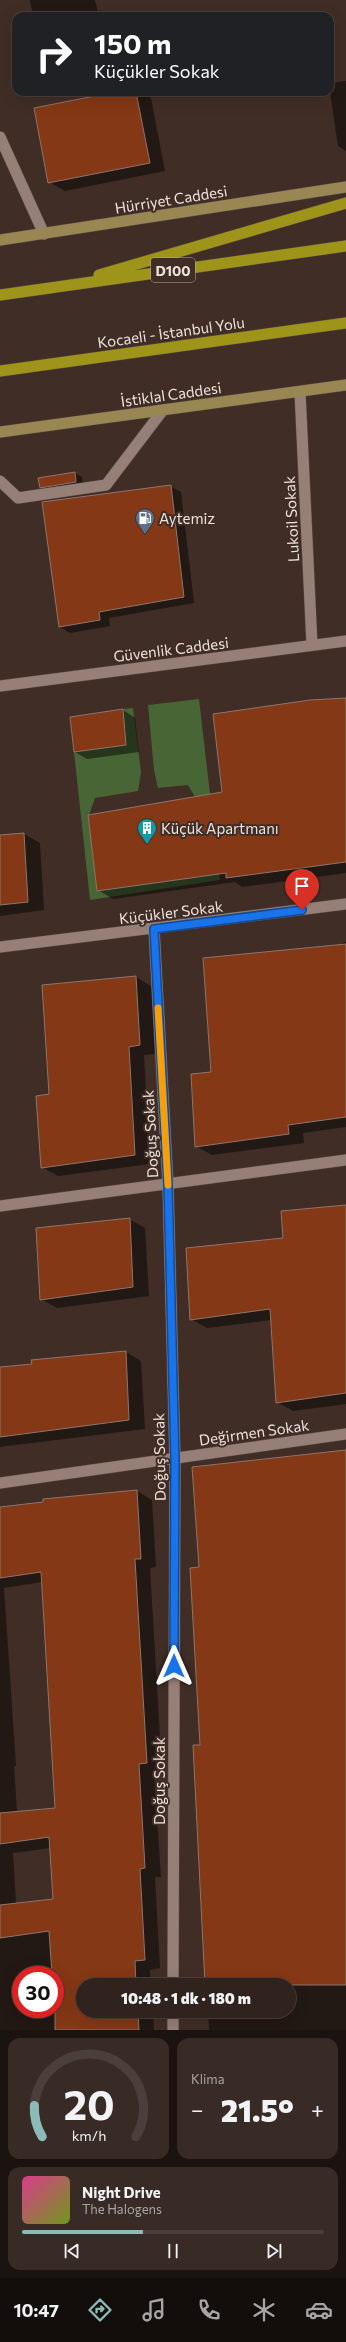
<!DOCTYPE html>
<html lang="tr">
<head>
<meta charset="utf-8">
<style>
	:root { --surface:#30221c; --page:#382a25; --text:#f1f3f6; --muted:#a8a4a3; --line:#4b3f3b; --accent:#8bbbb9 }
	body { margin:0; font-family:Commissioner,sans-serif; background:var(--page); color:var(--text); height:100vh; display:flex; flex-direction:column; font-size:15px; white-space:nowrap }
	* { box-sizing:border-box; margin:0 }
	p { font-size:13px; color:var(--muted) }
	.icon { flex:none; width:22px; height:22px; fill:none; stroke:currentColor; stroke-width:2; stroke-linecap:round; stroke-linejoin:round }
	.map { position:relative; height:2030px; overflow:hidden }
	.side { display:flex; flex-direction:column; gap:8px; padding:8px; background:#1a130f; flex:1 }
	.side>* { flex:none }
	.guide { position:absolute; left:12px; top:12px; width:322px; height:84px; border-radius:12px; box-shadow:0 4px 16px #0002,0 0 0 1px var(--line); background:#202124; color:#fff; overflow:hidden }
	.speed { position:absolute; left:12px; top:1966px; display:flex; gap:8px; font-size:20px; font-weight:700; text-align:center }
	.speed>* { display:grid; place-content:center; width:52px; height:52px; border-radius:50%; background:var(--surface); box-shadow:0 4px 16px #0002,0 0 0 1px var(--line); line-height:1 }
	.speed .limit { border:6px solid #d22; background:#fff; color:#111 }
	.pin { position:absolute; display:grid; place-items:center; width:34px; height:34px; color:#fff; margin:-41px -17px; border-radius:50% 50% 50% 0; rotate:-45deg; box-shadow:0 0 4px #0007 }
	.pin .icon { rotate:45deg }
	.me { position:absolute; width:44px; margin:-22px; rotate:0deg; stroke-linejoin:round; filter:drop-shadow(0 0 3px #0008) }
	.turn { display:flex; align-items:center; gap:14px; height:84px; padding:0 16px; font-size:18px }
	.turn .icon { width:52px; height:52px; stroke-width:2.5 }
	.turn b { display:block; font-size:28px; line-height:34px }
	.big { font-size:30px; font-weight:800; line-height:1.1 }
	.side .tile { flex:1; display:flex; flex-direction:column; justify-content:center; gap:6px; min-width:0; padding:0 14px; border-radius:12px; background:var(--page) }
	.side .dial { align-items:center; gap:0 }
	.dial svg { height:104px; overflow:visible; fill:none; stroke:var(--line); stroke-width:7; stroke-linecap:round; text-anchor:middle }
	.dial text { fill:var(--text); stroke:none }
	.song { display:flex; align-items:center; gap:12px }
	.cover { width:48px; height:48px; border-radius:6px; background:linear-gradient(135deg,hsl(330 70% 55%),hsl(80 70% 35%)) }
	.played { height:4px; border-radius:2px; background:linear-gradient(90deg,var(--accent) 40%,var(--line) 40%) }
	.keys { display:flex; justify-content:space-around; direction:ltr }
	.heat { display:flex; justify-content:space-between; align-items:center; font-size:22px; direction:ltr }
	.side .tiles { flex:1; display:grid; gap:8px; grid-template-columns:1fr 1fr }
	.tile:last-child { grid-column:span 2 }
	.trip { position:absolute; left:76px; top:1978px; width:220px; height:40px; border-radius:20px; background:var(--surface); box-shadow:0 4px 16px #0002,0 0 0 1px var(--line); font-weight:800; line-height:40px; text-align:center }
	.tabs { display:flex; height:64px; justify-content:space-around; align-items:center; background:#130e0b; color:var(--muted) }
	.tabs .icon { width:28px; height:28px }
	.tabs .on { color:var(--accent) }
	.tabs b { font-size:18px; color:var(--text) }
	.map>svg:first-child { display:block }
	.green { fill:#486535 }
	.shadow { fill:#0007; fill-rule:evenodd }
	.building { fill:#843815; stroke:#8c766e }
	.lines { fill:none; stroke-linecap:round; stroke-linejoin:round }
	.service-casing { stroke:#5a4a44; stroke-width:12 }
	.minor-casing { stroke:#5a4a44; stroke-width:12 }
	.tertiary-casing { stroke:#5a4a44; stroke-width:12 }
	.secondary-casing { stroke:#5a4a44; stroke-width:12 }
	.trunk-casing { stroke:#5a4a44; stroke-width:12 }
	.service { stroke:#957f76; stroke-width:11 }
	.minor { stroke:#957f76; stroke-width:11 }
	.tertiary { stroke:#957f76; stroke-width:11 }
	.secondary { stroke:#988753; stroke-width:11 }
	.trunk { stroke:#9e9419; stroke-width:11 }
	.route-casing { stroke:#114b97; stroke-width:10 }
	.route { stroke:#1a73e8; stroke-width:7 }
	.slow { stroke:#f59e0b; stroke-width:7 }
	.labels { text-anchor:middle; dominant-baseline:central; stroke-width:4; stroke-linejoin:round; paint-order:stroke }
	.shield { fill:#402d26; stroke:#b9aba5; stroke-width:1 }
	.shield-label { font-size:14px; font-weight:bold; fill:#ede1dc }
	.street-label { font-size:15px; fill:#ede1dc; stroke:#402d26 }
	.poi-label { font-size:15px; fill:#ede1dc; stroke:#402d26; text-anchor:start }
</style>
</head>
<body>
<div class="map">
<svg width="346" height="2030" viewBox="0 0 346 2030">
	<rect width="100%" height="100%" fill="#402d26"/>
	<path class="green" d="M199 699 220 880 90 900 74 752 126 745 123 709 133 708 141 772 138 791 95 798 89 815 97 891 205 876 195 797 188 785 158 788 154 770 148 705Z"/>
	<path class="shadow" d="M30 0H95L99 16H33Z
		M346 81V151L338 146 330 92V83Z
		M120 92H140L151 98 165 171 65 191 49 182Z
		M75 473 82 477 83 486 48 491 40 487Z
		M170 486 181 492 194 603 109 618 110 626 70 633 60 627Z
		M346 698V873L242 887 235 882 113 899 98 890Z
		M123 710 135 718 139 752 87 759 75 752Z
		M24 834 40 843 44 910 0 916V836Z
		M346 942V1127L303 1133 304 1143 212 1155 196 1146 212 1073 342 946V943Z
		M136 977 151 986 155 1054 144 1055 150 1164 58 1176 42 1167 50 1095Z
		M346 1206V1404L293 1411 277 1402 271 1320 207 1328 191 1319Z
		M129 1219 145 1228 149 1296 57 1308 41 1299Z
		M126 1352 141 1361 145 1429 0 1447V1368Z
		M346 1451V2030H209L208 2011H289V1985H206L200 1568Z
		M137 1491 152 1500 156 1567 150 1568 162 1771 154 1772 161 1877H155L160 1968 150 1970 151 1985H83V2011H153L154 2030H0V1508ZM42 1582 56 1808 17 1812 14 1766H16L4 1588ZM51 1848 54 1900 16 1904 13 1853ZM21 1975H55V2009H21Z"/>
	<path class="building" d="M115 92H136L150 163 48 183 34 108Z
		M75 472 76 482 40 488 38 478Z
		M171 485 184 597 99 612 100 620 59 627 42 502Z
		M346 698V862L226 878V873L97 891 88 815 222 792 213 714 310 700Z
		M123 709 126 745 74 752 70 717Z
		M24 833 28 902 0 905V835Z
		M346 944V1117L288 1125 289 1134 195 1147 191 1074 211 1072 203 958Z
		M136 976 140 1045 129 1047 135 1155 41 1168 36 1096 49 1094 42 985Z
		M346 1205V1393L276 1403 270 1309 190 1320 186 1248 283 1238 281 1211Z
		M130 1218 133 1287 40 1300 36 1228Z
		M126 1351 129 1420 0 1437V1367L32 1364 31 1360Z
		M346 1450V1985H205L193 1745H200L190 1568 199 1567 192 1467Z
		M137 1490 141 1559H135L147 1763 139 1764 145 1868 140 1869 145 1960 135 1961 136 1985H83V2011H138L139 2030H55V1975H52L49 1931 0 1938V1905L53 1899 49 1837 0 1844V1813L55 1808 41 1572 0 1578V1507L43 1502V1499Z"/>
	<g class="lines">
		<g class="service-casing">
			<path id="service" d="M0 481 18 498 106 485 163 410"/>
		</g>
		<g class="minor-casing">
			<path id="minor" d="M300 392 312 645
				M0 686 346 641
				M154 929 168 1185 175 1459 173 1985
				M0 947 346 904
				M0 1206 346 1160
				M0 1483 346 1434
				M173 2030V2011"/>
		</g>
		<g class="tertiary-casing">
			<path id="tertiary" d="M0 137 44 234"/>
		</g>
		<g class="secondary-casing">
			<path id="secondary" d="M0 240 346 187
				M0 432 346 385"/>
		</g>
		<g class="trunk-casing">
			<path id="trunk" d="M99 275 346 203
				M0 295 346 246
				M0 371 346 323"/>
		</g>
		<use href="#service" class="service"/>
		<use href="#minor" class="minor"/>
		<use href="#tertiary" class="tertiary"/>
		<use href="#secondary" class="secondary"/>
		<use href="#trunk" class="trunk"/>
	</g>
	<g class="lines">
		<g class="route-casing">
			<path id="route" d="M174 1666 175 1459 168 1185 154 929 302 910"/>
		</g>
		<use href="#route" class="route"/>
		<path class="slow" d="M158 1008 168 1185"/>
	</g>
	<defs>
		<g id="fuel-pin" transform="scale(1)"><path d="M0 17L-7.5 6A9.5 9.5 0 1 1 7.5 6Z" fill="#5c6f8a" stroke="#402d26"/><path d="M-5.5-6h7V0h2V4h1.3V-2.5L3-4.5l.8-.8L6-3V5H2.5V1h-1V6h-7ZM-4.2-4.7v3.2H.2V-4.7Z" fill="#fff"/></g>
		<g id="building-pin" transform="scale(1)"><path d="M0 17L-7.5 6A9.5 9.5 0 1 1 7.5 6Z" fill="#0f9aa8" stroke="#402d26"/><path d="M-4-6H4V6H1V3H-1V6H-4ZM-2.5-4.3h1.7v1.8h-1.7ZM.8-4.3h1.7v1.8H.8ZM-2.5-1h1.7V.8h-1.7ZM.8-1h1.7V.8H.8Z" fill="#fff"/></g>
	</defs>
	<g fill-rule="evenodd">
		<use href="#fuel-pin" x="145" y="518"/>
		<use href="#building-pin" x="147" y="828"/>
	</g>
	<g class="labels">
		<rect class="shield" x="151" y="258" width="44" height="24" rx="3"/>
		<g class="shield-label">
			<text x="173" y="270">D100</text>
		</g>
		<g class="street-label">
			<text transform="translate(171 199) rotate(-9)">Hürriyet Caddesi</text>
			<text transform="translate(171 332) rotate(-8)">Kocaeli - İstanbul Yolu</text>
			<text transform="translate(171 394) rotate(-8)">İstiklal Caddesi</text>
			<text transform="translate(291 519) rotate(-93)">Lukoil Sokak</text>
			<text transform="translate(171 649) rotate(-7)">Güvenlik Caddesi</text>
			<text transform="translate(171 912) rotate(-7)">Küçükler Sokak</text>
			<text transform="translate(150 1134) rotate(-93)">Doğuş Sokak</text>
			<text transform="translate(254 1432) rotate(-8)">Değirmen Sokak</text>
			<text transform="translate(159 1457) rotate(-91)">Doğuş Sokak</text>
			<text transform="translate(159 1781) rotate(-90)">Doğuş Sokak</text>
		</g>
		<g class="poi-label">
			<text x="159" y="518">Aytemiz</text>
			<text x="161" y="828">Küçük Apartmanı</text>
		</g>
	</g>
</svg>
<div class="speed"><div class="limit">30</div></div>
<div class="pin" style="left:302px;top:910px;background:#d93025"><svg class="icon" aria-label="arrive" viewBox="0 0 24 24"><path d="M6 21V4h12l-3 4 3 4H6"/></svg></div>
<svg class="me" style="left:174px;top:1666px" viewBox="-20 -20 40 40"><path d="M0-17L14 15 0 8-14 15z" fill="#1a73e8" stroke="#fff" stroke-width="4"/></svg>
<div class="trip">10:48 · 1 dk · 180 m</div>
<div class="guide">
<div class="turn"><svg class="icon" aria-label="right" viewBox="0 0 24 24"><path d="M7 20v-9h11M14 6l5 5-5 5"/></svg><div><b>150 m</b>Küçükler Sokak</div></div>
</div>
</div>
<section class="side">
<div class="tiles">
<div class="tile dial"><svg viewBox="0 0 100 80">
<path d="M14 69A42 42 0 1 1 86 69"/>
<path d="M14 69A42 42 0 0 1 8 45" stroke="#8bbbb9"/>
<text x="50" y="56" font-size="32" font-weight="700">20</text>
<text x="50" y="72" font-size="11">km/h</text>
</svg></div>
<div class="tile"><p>Klima</p>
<div class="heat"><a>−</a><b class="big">21.5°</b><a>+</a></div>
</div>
<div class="tile">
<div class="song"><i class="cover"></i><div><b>Night Drive</b><p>The Halogens</p></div></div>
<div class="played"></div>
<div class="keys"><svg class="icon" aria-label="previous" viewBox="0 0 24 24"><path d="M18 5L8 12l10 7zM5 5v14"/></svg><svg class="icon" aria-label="pause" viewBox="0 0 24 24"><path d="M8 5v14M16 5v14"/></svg><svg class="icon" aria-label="next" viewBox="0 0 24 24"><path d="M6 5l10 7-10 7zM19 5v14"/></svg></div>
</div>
</div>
</section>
<nav class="tabs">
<b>10:47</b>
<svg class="icon on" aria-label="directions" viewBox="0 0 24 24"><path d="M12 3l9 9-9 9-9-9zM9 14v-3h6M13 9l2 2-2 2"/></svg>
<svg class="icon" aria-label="music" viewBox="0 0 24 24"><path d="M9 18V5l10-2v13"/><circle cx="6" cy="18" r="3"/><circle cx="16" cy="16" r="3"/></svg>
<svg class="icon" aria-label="phone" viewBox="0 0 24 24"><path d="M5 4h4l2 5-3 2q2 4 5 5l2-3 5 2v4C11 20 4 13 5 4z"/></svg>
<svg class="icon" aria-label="climate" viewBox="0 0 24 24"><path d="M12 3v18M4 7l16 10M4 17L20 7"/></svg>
<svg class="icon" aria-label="car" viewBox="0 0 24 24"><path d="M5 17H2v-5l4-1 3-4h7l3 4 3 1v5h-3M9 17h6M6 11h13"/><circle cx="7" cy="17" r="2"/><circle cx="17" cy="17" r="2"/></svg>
</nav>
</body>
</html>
